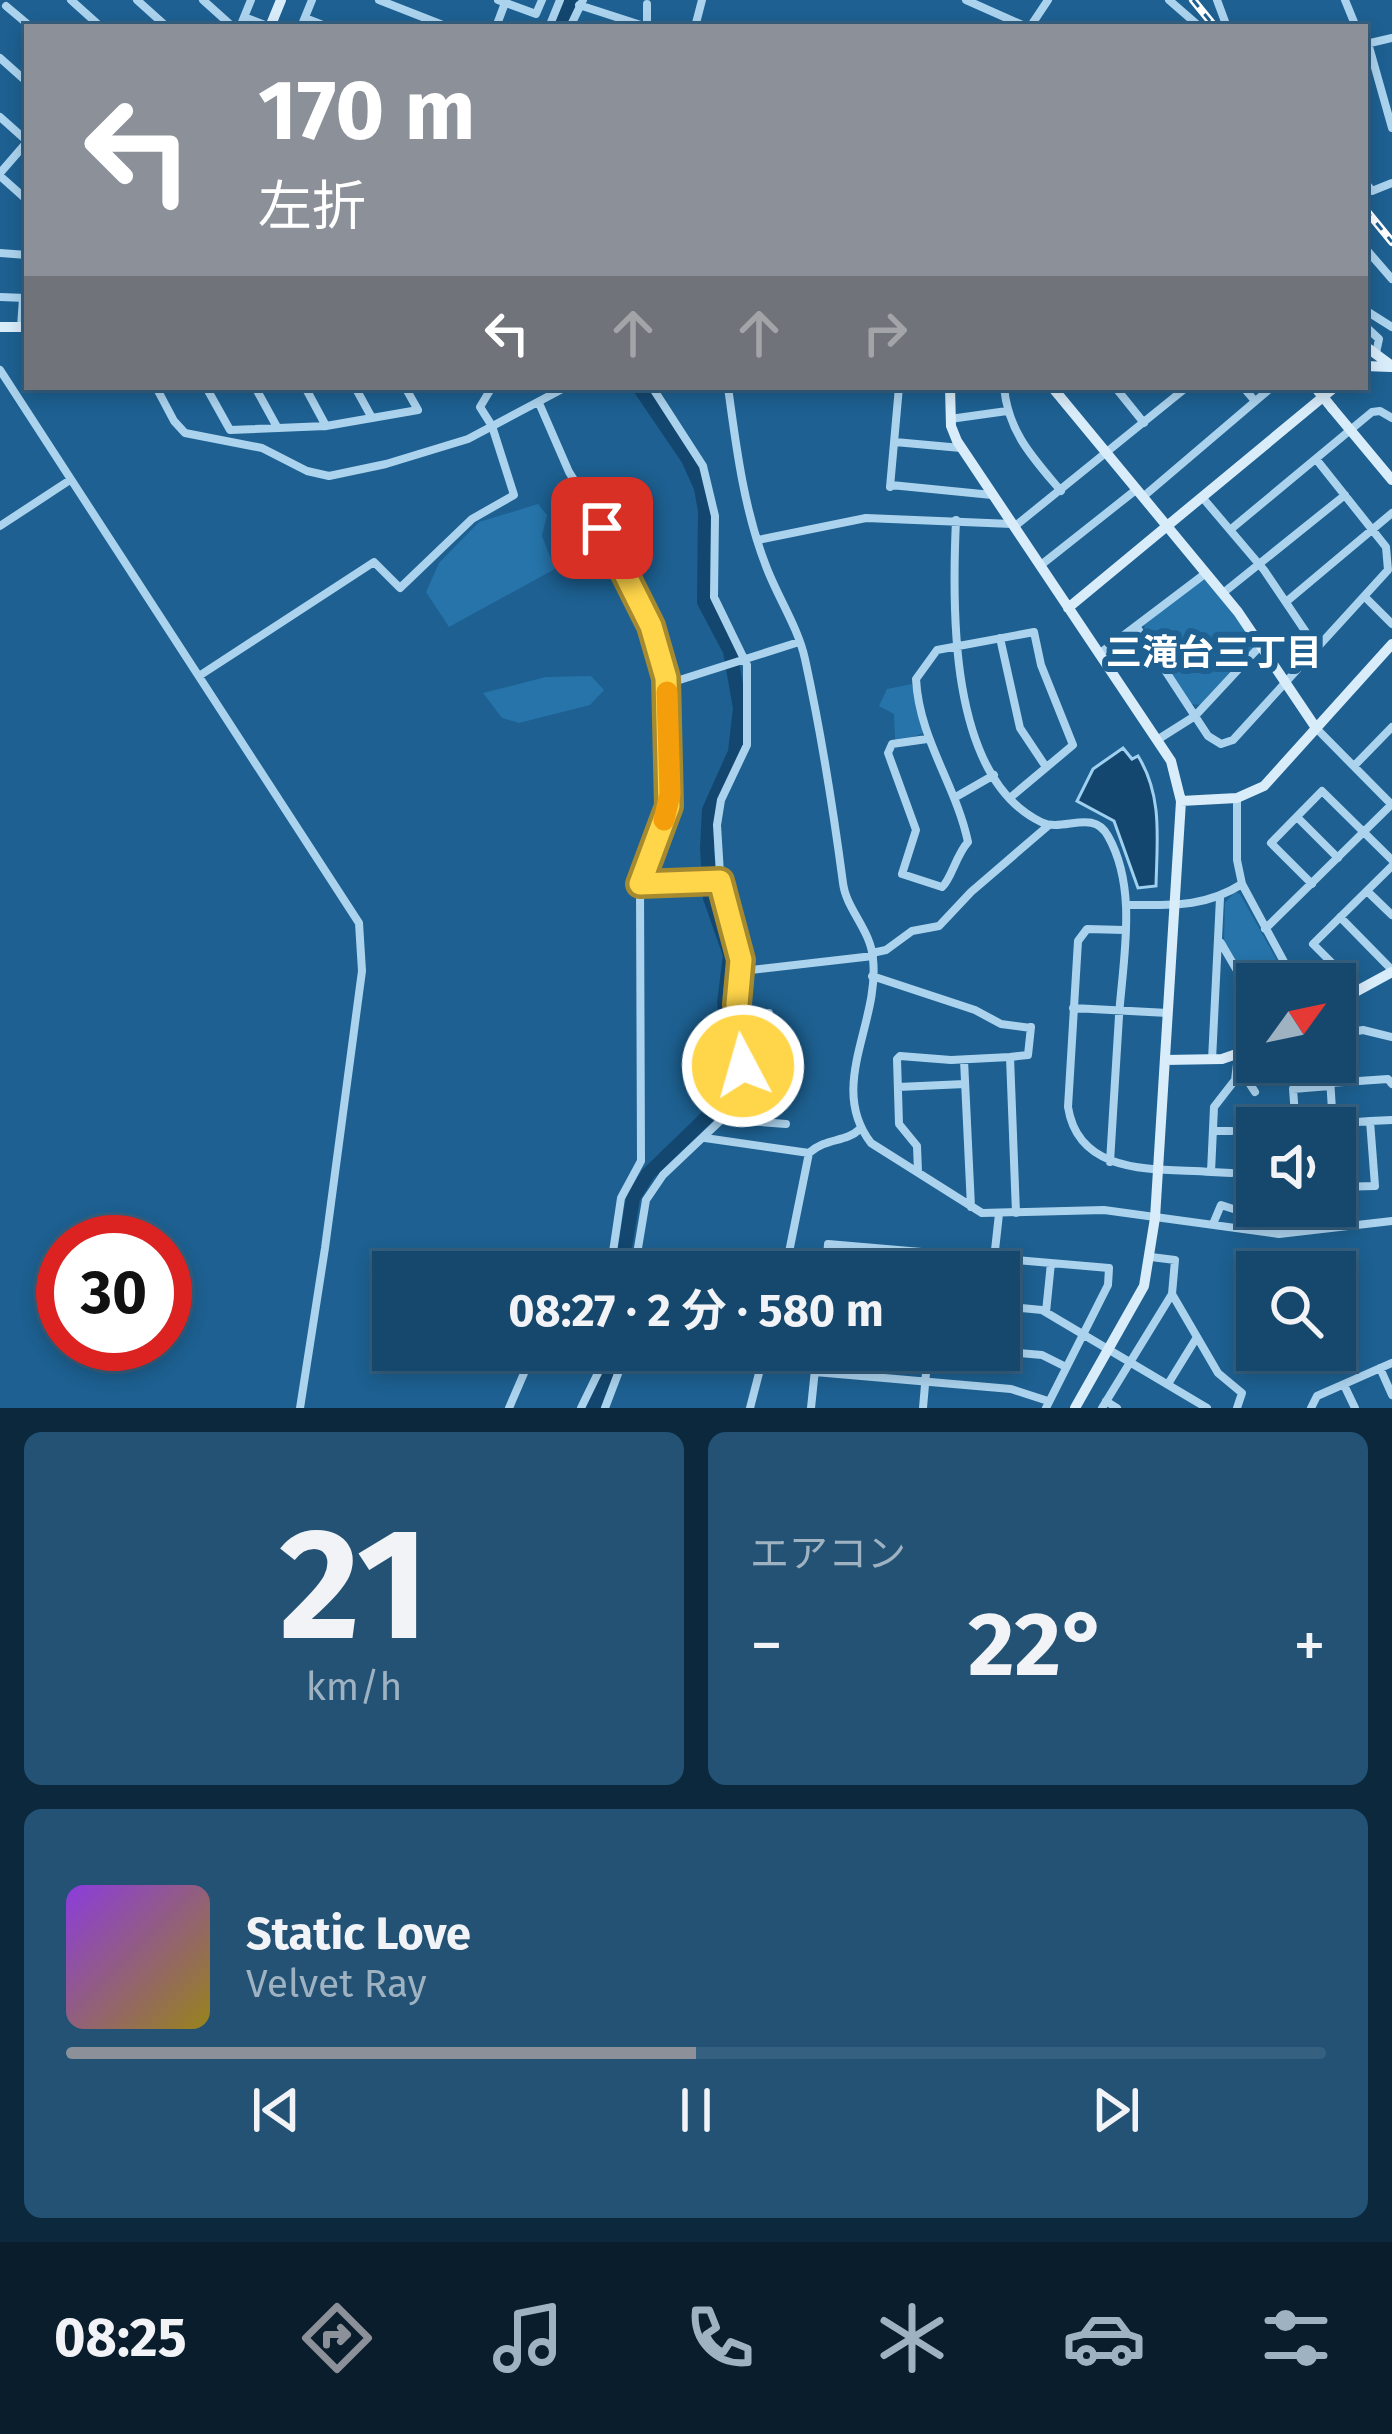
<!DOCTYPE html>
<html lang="ja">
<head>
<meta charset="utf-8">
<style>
	:root { --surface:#16486d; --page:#235275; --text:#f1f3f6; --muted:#9eb2c2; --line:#356080; --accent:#8c9099 }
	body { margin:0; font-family:"Fira Sans","Noto Sans JP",sans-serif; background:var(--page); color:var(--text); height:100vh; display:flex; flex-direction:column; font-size:45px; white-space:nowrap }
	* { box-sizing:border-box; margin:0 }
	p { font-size:39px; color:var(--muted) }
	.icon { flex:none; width:66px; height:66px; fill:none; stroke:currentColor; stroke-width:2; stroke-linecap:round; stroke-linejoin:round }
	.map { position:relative; height:1408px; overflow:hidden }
	.details { display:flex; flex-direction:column; gap:24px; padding:24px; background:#0c283c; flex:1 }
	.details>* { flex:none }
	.banner { position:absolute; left:24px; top:24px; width:1344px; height:366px; border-radius:0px; box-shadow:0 6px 18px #0003,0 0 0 3px var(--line); background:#8c9099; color:#fff; overflow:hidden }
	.needle { width:78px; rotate:57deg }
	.controls { position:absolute; left:1236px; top:963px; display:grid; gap:24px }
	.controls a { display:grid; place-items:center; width:120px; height:120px; border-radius:0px; background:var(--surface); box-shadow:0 6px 18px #0003,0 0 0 3px var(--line); font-size:60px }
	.speed { position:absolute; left:36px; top:1215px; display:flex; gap:24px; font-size:60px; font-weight:700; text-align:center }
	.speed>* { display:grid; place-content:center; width:156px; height:156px; border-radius:50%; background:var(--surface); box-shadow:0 6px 18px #0003,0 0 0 3px var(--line); line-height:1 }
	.speed .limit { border:18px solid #d22; background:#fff; color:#111 }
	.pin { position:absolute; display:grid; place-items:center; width:102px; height:102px; color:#fff; margin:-51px; border-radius:24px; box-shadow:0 6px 18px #0006 }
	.me { position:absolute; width:132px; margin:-66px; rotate:354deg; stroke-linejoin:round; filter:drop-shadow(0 0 9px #0008) }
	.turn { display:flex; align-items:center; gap:42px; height:252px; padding:0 36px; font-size:54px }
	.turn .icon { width:156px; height:156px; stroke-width:2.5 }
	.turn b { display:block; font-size:84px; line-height:102px }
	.lanes { display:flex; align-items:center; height:114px; padding:0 36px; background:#0003; justify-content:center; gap:60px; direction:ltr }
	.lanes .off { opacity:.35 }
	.big { font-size:90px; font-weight:700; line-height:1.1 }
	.details .widget { flex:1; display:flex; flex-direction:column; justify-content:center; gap:18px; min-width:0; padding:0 42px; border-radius:18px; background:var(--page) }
	.details .dial { align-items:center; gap:0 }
	.dial b { font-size:156px; line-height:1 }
	.song { display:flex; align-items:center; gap:36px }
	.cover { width:144px; height:144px; border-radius:18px; background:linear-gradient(135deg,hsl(270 70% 55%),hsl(50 70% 35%)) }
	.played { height:12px; border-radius:6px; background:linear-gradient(90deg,var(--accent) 50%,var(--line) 50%) }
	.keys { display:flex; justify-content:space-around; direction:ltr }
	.heat { display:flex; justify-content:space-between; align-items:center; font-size:66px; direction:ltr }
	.details .tiles { flex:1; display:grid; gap:24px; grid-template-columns:1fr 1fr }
	.widget:last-child { grid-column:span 2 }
	.trip { position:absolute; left:372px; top:1251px; width:648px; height:120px; border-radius:0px; background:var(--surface); box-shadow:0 6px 18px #0003,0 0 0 3px var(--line); font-weight:700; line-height:120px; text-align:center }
	.tabs { display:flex; height:192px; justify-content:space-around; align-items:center; background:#091d2c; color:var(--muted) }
	.tabs .icon { width:84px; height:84px }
	.tabs .on { color:var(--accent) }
	.tabs b { font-size:54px; color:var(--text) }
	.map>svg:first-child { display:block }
	.green { fill:#2674aa }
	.water { fill:#13476f; stroke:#a0d0f0; stroke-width:3 }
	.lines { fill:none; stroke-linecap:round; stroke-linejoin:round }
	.river { stroke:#13476f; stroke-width:14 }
	.street { stroke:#acd3ee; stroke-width:8 }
	.secondary { stroke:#d9ecfa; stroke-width:10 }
	.rail-casing { stroke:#fff; stroke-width:8 }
	.rail { stroke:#1d6091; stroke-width:3; stroke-dasharray:9; stroke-linecap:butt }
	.secondary-bridge { stroke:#d9ecfa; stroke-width:10 }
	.route-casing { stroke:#a68a30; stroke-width:30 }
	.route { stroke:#ffd54a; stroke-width:21 }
	.slow { stroke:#f59e0b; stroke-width:21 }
	.labels { text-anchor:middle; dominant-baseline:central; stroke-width:12; stroke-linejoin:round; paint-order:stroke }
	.neighbourhood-label { font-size:36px; font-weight:bold; fill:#fff; stroke:#1d6091 }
</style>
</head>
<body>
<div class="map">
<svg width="1392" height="1408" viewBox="0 0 1392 1408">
	<rect width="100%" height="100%" fill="#1d6091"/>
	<path class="green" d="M538 504 547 515 542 536 555 569 449 627 426 592 439 563 479 522Z
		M1202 580H1208L1254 642 1253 649 1201 705 1191 704 1144 633 1145 622Z
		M591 676 604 690 590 705 519 723 502 718 483 693 546 677Z
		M912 684 923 733 900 742 895 739 894 714 879 706 887 689Z
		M1235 892 1240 894 1290 984H1257V999L1224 941 1225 903Z"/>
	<path class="water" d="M1123 748 1132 759 1138 756C1163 796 1157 840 1156 886L1138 888 1114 821 1077 801 1093 769Z"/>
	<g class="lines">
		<path class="river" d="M559 27 571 0
			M621 1272 633 1198 648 1174 710 1114 729 1072 733 1054 724 1003 730 955 710 898 707 848 709 810 735 752 740 708 730 651 704 602 705 511 701 488 688 459 639 387
			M593 1408 616 1350"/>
		<path class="street" d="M71 0 101 27
			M137 0 167 27
			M203 0 233 27
			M379 0 448 27
			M498 0 536 14 542 0
			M966 0 1027 27
			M1169 0 1200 27
			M1217 0 1227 27
			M1345 0 1356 27
			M579 5 647 27
			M6 6 31 27
			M244 17 270 27
			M305 18 328 27
			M647 25V4
			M240 27 251 0
			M301 27 312 0
			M496 27 505 3
			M549 27 560 0
			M570 27 583 0
			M695 27 702 0
			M1030 27 1048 0
			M1368 43 1392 128
			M1366 44 1392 38
			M0 58 27 82
			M0 117 27 141
			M0 173 27 142
			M0 176 27 200
			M1365 182 1372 191 1392 183
			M1365 248 1392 279
			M0 253 27 255
			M0 297 26 298
			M1365 310 1392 327
			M1365 326 1379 339 1376 353
			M21 327 23 298
			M0 370 359 923 362 971 325 1248 300 1408
			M156 387 174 421 185 433 262 448 307 471 329 476 386 464 468 439 566 387
			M206 387 230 430 326 426 418 410 405 387
			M255 387 277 427
			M305 387 326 426
			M355 387 372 418
			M728 387C736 446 744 510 766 566 777 596 798 627 805 659 821 732 833 808 843 883 846 909 871 930 873 959 880 1023 827 1086 871 1143L982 1213 1104 1210 1279 1234 1392 1221
			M1004 387C1008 432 1033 458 1061 491
			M1115 387 1144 423
			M1243 387 1255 401
			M539 403 569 472 595 513 651 626 666 678 669 806 640 885 641 1161 621 1198 610 1272
			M950 419 1007 411
			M895 442 961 448
			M891 485 992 495
			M890 487 899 387
			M1144 496 1272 387
			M1202 497 1264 570 1318 650
			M956 520C952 606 948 777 1041 822 1063 833 1093 808 1108 836 1138 889 1123 958 1119 1016 1116 1065 1113 1113 1110 1162
			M0 526 70 480
			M1014 527 1187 387
			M1230 530 1372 412 1380 411 1392 418
			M758 540 866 518 1012 524
			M1041 565 1137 489
			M1223 593 1345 495
			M1366 598 1392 624
			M1286 602 1392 513
			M1136 626 1208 736 1221 744 1233 740 1388 570 1386 547 1316 459
			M1000 638 1020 728 1046 767
			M1099 654 1206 573
			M199 676 374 562 400 588 472 519 514 495 492 426 480 407 492 387
			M667 684 799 642
			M1316 728 1392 805
			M927 739 892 744 888 753 916 830 902 874 942 887C951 880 956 855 968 842 956 785 919 739 916 679L937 650 1034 632 1041 665 1073 745 1011 797
			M1157 740 1195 716 1261 645
			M1354 766 1392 727
			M954 798 994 775
			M1237 798V860L1242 884 1296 984
			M1297 817 1338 858
			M641 884 720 881
			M1312 884 1271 843 1322 791 1392 860
			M1367 891 1392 915
			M1126 905C1170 905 1204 908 1242 884
			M1340 917 1392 970
			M1265 929 1392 804
			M1124 930 1087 929 1078 941 1068 1107C1079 1177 1157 1168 1211 1172L1214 1107 1235 1080 1238 1056
			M1221 943 1257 1005
			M872 953 886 950 912 931 939 926 971 892 1049 825
			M742 971 873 956
			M872 976 975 1010 1001 1024 1031 1028
			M1359 990 1313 944 1392 866
			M1073 1008 1168 1013
			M739 1017 769 1013
			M1335 1035 1363 1030 1392 1037
			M1010 1057 1028 1055 1031 1027
			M964 1060 971 1207
			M1212 1060 1220 898
			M1262 1062 1265 1068
			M1329 1062 1333 1126
			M1237 1073 1246 1078 1255 1092
			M1330 1083 1388 1079 1392 1084
			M738 1087 782 1088 775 1052 744 1055
			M898 1087 965 1084
			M722 1119 786 1124
			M1370 1121 1392 1120
			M1333 1124 1370 1121 1375 1186 1335 1187
			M1296 1128 1293 1089 1330 1086
			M1213 1131H1231
			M705 1138 809 1153
			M1335 1158 1337 1187
			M918 1172 917 1146 899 1124 897 1059 900 1056 951 1060 1010 1057 1016 1213
			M1211 1172 1231 1173
			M1213 1224 1221 1205 1249 1214 1259 1206
			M1151 1257 1175 1260 1172 1294 1218 1373 1242 1393 1237 1408
			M994 1259 999 1214
			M634 1272 646 1200 663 1175 722 1119 738 1087 744 1055 737 1005 741 960 736 932 721 890 717 825 721 800 747 745V665L714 597 715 516 703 466 652 387
			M785 1272 809 1153C827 1137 845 1143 860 1129
			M826 1272 828 1244 1109 1268 1108 1285 1046 1408
			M935 1272 937 1254
			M999 1306 1042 1310 1207 1408
			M1046 1312 1051 1263
			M982 1350 1042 1355 1066 1367
			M1380 1368 1392 1395
			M815 1372 1011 1389 1048 1401
			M1168 1384 1197 1337
			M1344 1385 1355 1408
			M1106 1401 1117 1408
			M509 1408 534 1350
			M581 1408 599 1371 604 1350
			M605 1408 627 1350
			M750 1408 765 1350
			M811 1408 817 1350
			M923 1408 928 1350
			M1102 1408 1172 1294
			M1311 1408 1317 1396 1392 1363"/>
		<path class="secondary" d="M270 27 281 0
			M0 327H27
			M1365 346 1392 366
			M1365 366 1391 367
			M950 387 951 426 957 441 1171 761 1181 801 1155 1218 1144 1286 1075 1408
			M1052 387 1238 612 1316 728
			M1332 408 1392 480
			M1068 608 1335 387
			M1181 801 1237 798 1264 786 1392 644
			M1335 1003 1392 972
			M1165 1060 1222 1059 1257 1047"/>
		<g class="rail-casing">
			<path id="rail" d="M1193 0 1215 27
				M1365 209 1392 242"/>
		</g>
		<use href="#rail" class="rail"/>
		<path class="secondary-bridge" d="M1315 387 1332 408"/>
	</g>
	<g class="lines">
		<g class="route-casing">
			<path id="route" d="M602 528 651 626 666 678 669 806 640 884 720 881 741 960 737 1004 743 1066"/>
		</g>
		<use href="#route" class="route"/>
		<path class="slow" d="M664 820 670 794 667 692"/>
	</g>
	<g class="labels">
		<g class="neighbourhood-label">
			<text x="1214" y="653">三滝台三丁目</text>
		</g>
	</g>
</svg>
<div class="controls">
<a><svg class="needle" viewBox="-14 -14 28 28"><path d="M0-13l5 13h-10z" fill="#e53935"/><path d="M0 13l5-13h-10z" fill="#9eb2c2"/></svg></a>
<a><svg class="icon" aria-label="sound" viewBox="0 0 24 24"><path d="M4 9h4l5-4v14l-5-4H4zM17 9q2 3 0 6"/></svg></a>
<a><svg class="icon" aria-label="search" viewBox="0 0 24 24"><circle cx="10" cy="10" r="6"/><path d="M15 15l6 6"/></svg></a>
</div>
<div class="speed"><div class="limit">30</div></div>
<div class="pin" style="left:602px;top:528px;background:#d93025"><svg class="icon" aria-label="arrive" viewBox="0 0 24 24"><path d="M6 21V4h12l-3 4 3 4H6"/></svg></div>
<svg class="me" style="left:743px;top:1066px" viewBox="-20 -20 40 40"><circle r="17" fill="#ffd54a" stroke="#fff" stroke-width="3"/><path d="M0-11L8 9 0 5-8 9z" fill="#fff"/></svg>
<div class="trip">08:27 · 2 分 · 580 m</div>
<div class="banner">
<div class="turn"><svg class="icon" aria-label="left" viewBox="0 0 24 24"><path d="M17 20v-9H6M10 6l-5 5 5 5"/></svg><div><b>170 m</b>左折</div></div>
<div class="lanes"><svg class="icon" aria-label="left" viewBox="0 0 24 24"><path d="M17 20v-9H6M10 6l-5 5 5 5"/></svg><svg class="icon off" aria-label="ahead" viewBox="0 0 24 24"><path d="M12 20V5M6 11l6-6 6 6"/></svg><svg class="icon off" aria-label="ahead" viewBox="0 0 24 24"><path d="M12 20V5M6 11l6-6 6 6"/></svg><svg class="icon off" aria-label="right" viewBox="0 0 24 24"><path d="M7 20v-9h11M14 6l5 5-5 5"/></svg></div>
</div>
</div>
<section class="details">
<div class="tiles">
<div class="widget dial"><b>21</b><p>km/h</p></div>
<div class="widget"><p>エアコン</p>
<div class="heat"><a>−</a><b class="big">22°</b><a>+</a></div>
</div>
<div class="widget">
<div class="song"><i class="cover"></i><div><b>Static Love</b><p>Velvet Ray</p></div></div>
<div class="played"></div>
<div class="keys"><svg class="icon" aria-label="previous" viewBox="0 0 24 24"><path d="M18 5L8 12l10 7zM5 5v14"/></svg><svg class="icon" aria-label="pause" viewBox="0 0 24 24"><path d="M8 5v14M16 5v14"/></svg><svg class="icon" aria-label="next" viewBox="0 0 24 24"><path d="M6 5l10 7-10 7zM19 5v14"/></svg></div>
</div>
</div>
</section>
<nav class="tabs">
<b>08:25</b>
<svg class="icon on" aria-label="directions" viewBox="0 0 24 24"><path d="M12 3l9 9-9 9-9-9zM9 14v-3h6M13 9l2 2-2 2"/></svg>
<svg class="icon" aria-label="music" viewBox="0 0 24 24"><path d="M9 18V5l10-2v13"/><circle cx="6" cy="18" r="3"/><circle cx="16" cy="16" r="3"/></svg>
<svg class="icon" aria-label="phone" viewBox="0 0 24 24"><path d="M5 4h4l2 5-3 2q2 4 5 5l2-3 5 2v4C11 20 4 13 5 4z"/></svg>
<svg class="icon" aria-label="climate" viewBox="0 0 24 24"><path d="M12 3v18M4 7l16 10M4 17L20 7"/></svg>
<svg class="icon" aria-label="car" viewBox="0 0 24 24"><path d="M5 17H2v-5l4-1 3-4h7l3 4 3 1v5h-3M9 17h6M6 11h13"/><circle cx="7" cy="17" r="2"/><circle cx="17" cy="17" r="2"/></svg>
<svg class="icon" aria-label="filters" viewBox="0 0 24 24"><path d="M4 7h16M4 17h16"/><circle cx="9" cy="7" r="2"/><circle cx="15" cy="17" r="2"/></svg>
</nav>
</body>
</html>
